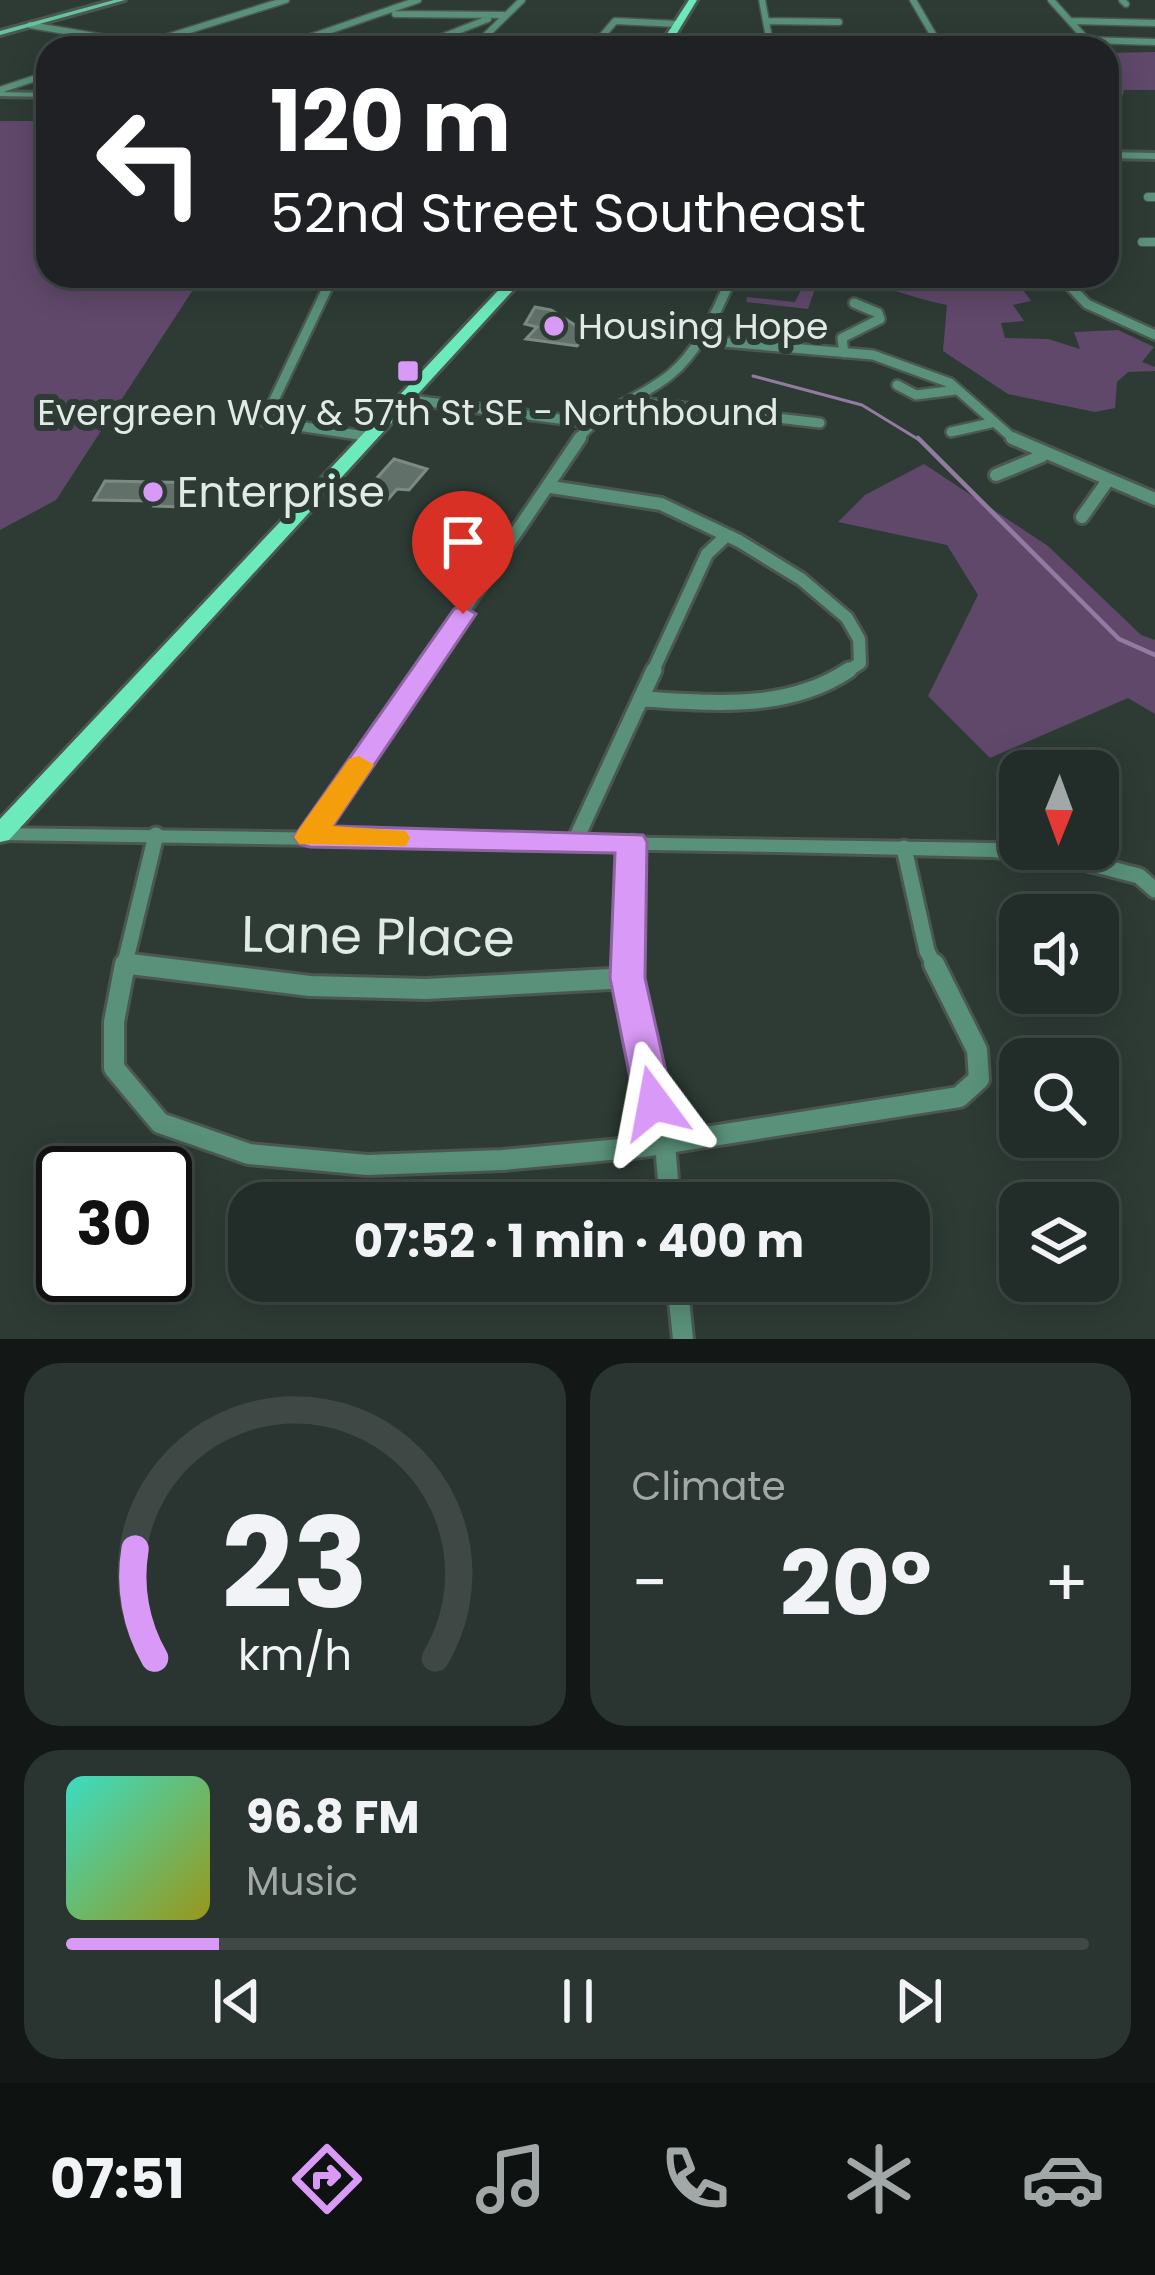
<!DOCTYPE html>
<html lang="en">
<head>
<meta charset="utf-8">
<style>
	:root { --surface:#222c28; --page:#2a3430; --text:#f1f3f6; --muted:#a2a7a8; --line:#3f4845; --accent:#d99af7 }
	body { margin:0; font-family:Poppins,sans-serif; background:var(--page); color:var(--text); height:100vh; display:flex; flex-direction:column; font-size:45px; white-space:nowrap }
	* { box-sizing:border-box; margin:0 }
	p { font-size:39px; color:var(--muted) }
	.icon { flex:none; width:66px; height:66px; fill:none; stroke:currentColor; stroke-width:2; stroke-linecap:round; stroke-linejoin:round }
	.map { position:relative; height:1339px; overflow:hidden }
	.side { display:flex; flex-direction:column; gap:24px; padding:24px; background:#131816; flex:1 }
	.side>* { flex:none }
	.top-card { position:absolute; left:36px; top:36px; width:1083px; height:252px; border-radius:36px; box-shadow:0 6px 30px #0003,0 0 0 3px var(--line); background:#202124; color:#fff; overflow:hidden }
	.needle { width:78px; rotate:181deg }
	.buttons { position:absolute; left:999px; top:750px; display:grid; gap:24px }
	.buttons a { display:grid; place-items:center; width:120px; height:120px; border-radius:24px; background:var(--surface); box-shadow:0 6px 30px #0003,0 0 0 3px var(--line); font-size:60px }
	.speed { position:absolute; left:36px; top:1146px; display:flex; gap:24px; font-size:60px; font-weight:700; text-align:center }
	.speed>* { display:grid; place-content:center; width:156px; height:156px; border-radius:50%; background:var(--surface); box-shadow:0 6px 30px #0003,0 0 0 3px var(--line); line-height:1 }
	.speed .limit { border:6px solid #111; border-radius:18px; background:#fff; color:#111 }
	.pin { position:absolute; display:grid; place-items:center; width:102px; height:102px; color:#fff; margin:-123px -51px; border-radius:50% 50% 50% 0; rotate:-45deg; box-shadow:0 0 12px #0007 }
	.pin .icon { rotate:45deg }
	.me { position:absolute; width:132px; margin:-66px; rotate:347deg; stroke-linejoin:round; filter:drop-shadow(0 0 9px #0008) }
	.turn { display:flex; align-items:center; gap:42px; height:252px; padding:0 36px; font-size:54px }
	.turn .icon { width:156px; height:156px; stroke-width:2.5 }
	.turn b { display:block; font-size:84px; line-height:102px }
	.big { font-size:90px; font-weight:700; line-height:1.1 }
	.side .card { flex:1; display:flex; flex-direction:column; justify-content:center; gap:18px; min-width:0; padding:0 42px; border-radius:36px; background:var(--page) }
	.side .dial { align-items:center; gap:0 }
	.dial svg { height:312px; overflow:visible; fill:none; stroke:var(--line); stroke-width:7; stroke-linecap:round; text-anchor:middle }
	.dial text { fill:var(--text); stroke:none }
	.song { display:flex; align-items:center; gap:36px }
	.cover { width:144px; height:144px; border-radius:18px; background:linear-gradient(135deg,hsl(170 70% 55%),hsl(60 70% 35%)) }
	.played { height:12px; border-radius:6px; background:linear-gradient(90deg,var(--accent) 15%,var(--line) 15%) }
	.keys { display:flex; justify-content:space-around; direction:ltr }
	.heat { display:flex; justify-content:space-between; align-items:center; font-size:66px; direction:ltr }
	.side .tiles { flex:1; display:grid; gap:24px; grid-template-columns:1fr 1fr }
	.card:last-child { grid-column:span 2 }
	.trip { position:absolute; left:228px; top:1182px; width:702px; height:120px; border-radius:36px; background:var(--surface); box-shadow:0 6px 30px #0003,0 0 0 3px var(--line); font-weight:700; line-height:120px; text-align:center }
	.tab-bar { display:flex; height:192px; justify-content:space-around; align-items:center; background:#0e1210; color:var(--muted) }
	.tab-bar .icon { width:84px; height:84px }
	.tab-bar .current { color:var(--accent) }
	.tab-bar b { font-size:54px; color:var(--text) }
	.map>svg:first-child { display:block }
	.green { fill:#60486b }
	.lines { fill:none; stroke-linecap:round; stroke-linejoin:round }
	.stream-far1 { stroke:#927ba0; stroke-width:3 }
	.stream { stroke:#927ba0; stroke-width:4.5 }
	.building { fill:#62706a; stroke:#7b8a83; stroke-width:3 }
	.minor-far5-casing { stroke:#4b5751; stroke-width:9 }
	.minor-far4-casing { stroke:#4b5751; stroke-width:10 }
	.minor-far3-casing { stroke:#4b5751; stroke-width:14 }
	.minor-far2-casing { stroke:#4b5751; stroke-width:18 }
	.minor-far1-casing { stroke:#4b5751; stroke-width:21 }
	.minor-casing { stroke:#4b5751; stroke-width:26 }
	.tertiary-casing { stroke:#4b5751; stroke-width:6 }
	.secondary-casing { stroke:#4b5751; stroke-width:6 }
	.primary-casing { stroke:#4b5751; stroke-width:6 }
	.minor-far5 { stroke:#59917a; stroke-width:6 }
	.minor-far4 { stroke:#59917a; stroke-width:8 }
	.minor-far3 { stroke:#59917a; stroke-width:9 }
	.minor-far2 { stroke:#59917a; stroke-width:12 }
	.minor-far1 { stroke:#59917a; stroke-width:15 }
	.minor { stroke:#59917a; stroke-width:20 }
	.tertiary { fill:#59917a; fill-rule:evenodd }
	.secondary { fill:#65c39f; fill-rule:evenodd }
	.primary { fill:#6ceabb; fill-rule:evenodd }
	.route { fill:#d99af7; stroke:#8d64a1; stroke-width:3 }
	.slow { fill:#f59e0b }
	.poi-dot { fill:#d99af7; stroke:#2e3b35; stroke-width:4.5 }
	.labels { text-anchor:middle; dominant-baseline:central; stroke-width:12; stroke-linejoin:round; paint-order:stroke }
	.far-poi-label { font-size:36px; fill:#e1eae6; stroke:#2e3b35; text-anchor:start }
	.poi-label { font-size:42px; fill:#e1eae6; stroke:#2e3b35; text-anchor:start }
	.near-street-label { font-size:51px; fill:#e1eae6; stroke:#2e3b35 }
</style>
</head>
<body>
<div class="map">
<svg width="1155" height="1339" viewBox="0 0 1155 1339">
	<rect width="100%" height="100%" fill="#2e3b35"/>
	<path class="green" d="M1155 52V90H1124L1122 98H1107V53Z
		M0 121H48V276H202L56 500 0 530Z
		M787 276H873L930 289V277L989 276 999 288 1023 290 1031 301 1013 305 1024 321 1001 323 1005 338 1048 339 1080 349 1074 332 1118 330 1154 347 1142 362 1155 367V371L1128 372 1117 382 1115 408 1095 412 1008 394 943 351 947 305C902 296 863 274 817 283L808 309 746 302 747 297 795 302 803 286 782 278Z
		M924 464 1048 546 1141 635 1155 640V714L1128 698 990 758 928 696 978 595 947 545 838 522 865 495Z"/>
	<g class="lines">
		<path class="stream-far1" d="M753 376 862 405 921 441"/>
		<path class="stream" d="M918 438 1119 639 1155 655"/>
	</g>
	<path class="building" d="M535 307 551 310 588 333 577 346 526 339 537 327 525 324Z
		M394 459 427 469 409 490 397 489 384 504 357 500Z
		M105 481 210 483 201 501H186L183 507 154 506 157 501 94 500Z"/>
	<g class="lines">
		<g class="minor-far5-casing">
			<path id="minor-far5" d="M762 0 771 48
				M913 0 938 43
				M1051 0 1087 40 1155 42
				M1122 0 1126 4
				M395 14 504 15
				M766 21 839 22
				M1071 21 1155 23
				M30 25 165 48
				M935 39 1006 40
				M594 45 647 48
				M132 48 286 0
				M279 48 418 0
				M414 48 488 19
				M473 48 522 0
				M592 48 615 21 678 24
				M0 90 48 74"/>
		</g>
		<g class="minor-far4-casing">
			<path id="minor-far4" d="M1148 197H1155
				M1142 242H1155"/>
		</g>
		<g class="minor-far3-casing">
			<path id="minor-far3" d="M333 276 264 421 372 437
				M1060 276 1087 304 1155 335
				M699 340 873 355 950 383 1016 441
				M844 353 842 338 880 319 878 313 854 303
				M897 385 916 395 956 390
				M405 399 590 423
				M630 401 820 423
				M951 432 991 423
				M577 441C600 408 640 400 671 374 698 352 719 308 732 276"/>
		</g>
		<g class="minor-far2-casing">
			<path id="minor-far2" d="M1012 438 1155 499
				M996 475 1042 456
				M551 487 661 504 739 541 801 579 847 618 859 639 860 663 845 673
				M1082 517 1106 483
				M421 673 580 438
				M652 673 707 554 725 537"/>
		</g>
		<g class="minor-far1-casing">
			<path id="minor-far1" d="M644 699C714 703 788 711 849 670
				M310 837 423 670
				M575 841 654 670
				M904 848 927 951 935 967
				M1072 859 1139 876 1155 890
				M127 964 155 967
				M124 967 156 835
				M628 967 632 843"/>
		</g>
		<g class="minor-casing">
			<path id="minor" d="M125 964 114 1022V1068L160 1123 249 1154 367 1165 503 1160 642 1147 959 1097 979 1079 977 1050 934 964
				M130 964 310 986 426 989 628 978
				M628 964 665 1144 670 1203
				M677 1281 683 1339"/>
		</g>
		<g class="tertiary-casing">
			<path id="tertiary" d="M0 92 48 93V97L0 96Z
				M1107 152 1155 153V159L1107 158Z
				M0 828 993 843 1020 846V849L1072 852 1079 854 1082 859 1079 864 1072 866 993 857 779 852 0 840Z"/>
		</g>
		<g class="secondary-casing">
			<path id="secondary" d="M114 0H125L0 35V31Z"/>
		</g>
		<g class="primary-casing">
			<path id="primary" d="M689 0H697L668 48H658Z
				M512 276H526L9 840 0 842V819Z"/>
		</g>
		<use href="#minor-far5" class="minor-far5"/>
		<use href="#minor-far4" class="minor-far4"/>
		<use href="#minor-far3" class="minor-far3"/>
		<use href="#minor-far2" class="minor-far2"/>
		<use href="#minor-far1" class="minor-far1"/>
		<use href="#minor" class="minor"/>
		<use href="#tertiary" class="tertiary"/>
		<use href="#secondary" class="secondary"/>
		<use href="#primary" class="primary"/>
	</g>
	<path class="route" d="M463 606 476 614 333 826 643 835 647 842 645 978 673 1103 668 1114 654 1118 641 1114 635 1103 610 978 615 853 310 847 299 844 294 837 454 609Z"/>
	<path class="slow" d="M359 756 374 765 333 826 406 831 410 838 406 846 299 844 294 837 299 829 349 759Z"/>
	<g class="poi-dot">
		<circle cx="554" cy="326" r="12"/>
		<rect x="396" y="359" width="24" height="24" rx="6"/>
		<circle cx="153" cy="492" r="12"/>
	</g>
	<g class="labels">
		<g class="far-poi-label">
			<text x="578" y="326">Housing Hope</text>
			<text x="408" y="412" text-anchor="middle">Evergreen Way &amp; 57th St SE - Northbound</text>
		</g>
		<g class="poi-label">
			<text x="177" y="492">Enterprise</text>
		</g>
		<g class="near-street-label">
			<text transform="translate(378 936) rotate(1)">Lane Place</text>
		</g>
	</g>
</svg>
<div class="buttons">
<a><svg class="needle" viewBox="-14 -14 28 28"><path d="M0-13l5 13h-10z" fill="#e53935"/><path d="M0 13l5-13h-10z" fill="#a2a7a8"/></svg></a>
<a><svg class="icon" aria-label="sound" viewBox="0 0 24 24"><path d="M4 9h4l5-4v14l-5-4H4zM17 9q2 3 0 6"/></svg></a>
<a><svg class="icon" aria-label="search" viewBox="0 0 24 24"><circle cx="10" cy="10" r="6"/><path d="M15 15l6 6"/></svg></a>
<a><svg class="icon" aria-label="layers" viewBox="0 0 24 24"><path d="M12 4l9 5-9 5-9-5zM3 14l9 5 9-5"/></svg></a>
</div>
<div class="speed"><div class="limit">30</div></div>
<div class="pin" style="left:463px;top:614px;background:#d93025"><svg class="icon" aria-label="arrive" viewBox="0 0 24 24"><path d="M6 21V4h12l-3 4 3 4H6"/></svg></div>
<svg class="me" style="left:654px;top:1103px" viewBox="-20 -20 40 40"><path d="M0-17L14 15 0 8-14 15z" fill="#d99af7" stroke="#fff" stroke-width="4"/></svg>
<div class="trip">07:52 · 1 min · 400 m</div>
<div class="top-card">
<div class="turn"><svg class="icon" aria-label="left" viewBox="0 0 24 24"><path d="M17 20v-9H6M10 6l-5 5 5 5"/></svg><div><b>120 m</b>52nd Street Southeast</div></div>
</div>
</div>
<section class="side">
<div class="tiles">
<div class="card dial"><svg viewBox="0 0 100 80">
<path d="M14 69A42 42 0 1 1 86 69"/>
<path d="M14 69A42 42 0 0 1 9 41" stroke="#d99af7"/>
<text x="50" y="56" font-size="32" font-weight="700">23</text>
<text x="50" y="72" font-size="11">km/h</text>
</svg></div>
<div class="card"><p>Climate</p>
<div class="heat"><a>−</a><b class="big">20°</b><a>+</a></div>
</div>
<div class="card">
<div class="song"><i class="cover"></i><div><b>96.8 FM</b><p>Music</p></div></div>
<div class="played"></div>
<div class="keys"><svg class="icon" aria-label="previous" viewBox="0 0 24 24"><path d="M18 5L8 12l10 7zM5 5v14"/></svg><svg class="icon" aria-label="pause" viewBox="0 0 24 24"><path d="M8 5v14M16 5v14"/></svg><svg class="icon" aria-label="next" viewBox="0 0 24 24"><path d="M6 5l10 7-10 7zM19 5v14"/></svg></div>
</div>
</div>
</section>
<nav class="tab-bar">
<b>07:51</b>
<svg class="icon current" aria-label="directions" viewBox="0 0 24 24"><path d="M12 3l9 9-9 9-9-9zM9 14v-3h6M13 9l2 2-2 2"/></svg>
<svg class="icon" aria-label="music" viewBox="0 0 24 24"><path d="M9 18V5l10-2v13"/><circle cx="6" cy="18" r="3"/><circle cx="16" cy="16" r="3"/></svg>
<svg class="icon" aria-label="phone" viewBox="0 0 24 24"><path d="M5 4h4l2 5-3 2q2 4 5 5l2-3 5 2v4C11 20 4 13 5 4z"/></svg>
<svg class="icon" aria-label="climate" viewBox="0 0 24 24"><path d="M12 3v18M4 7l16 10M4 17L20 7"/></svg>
<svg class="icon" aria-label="car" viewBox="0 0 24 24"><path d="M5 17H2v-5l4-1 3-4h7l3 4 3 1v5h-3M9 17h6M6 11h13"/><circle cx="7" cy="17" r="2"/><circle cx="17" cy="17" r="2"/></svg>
</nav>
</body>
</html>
